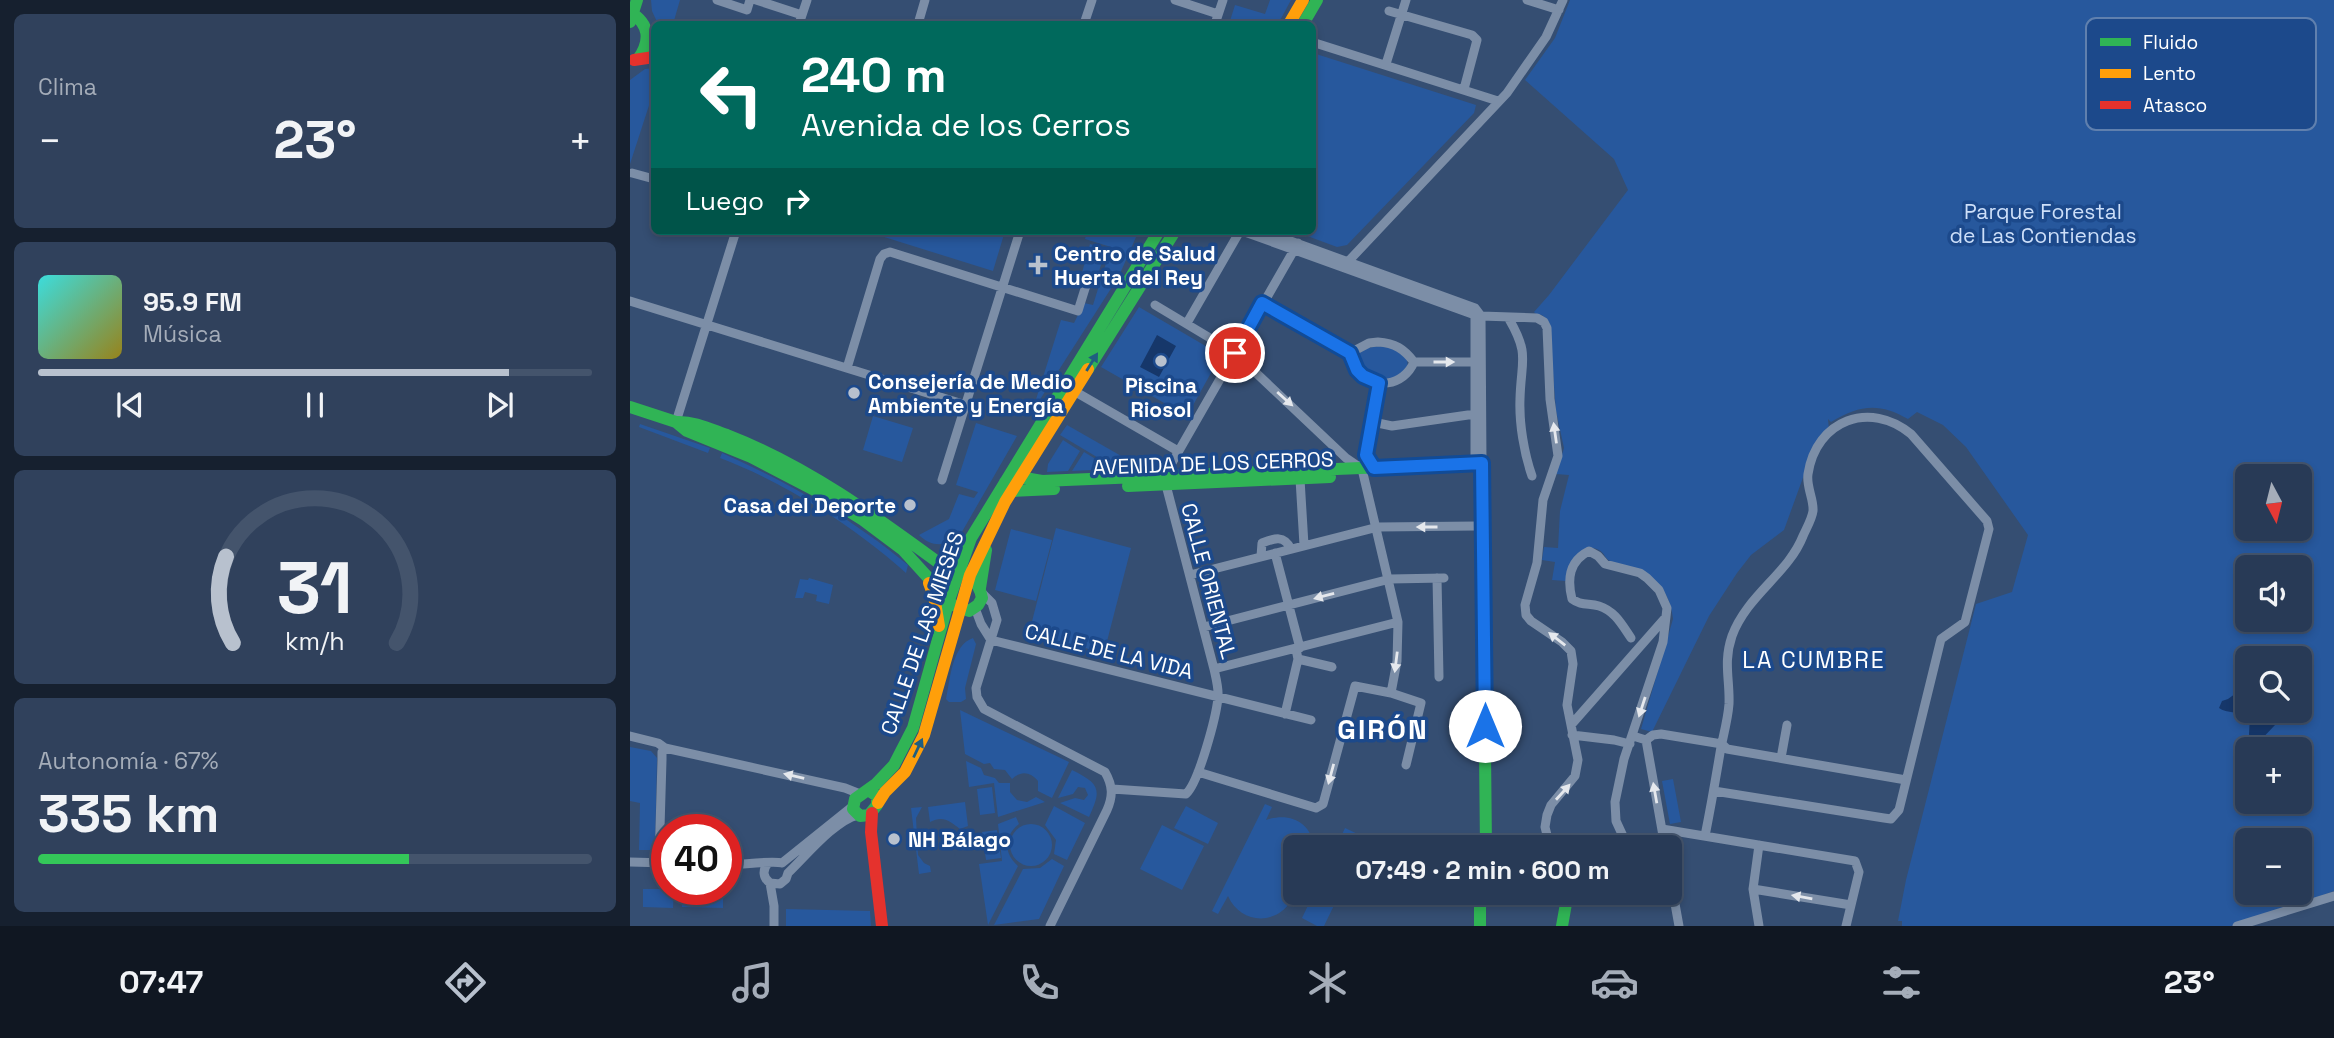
<!DOCTYPE html>
<html lang="es">
<head>
<meta charset="utf-8">
<style>
	:root { --surface:#283a56; --page:#30415c; --text:#f1f3f6; --muted:#a5adb9; --line:#44546c; --accent:#b8c1ce }
	body { margin:0; font-family:"Space Grotesk",sans-serif; background:var(--page); color:var(--text); height:100vh; display:flex; flex-direction:column; font-size:26px; white-space:nowrap }
	* { box-sizing:border-box; margin:0 }
	p { font-size:23px; color:var(--muted) }
	.icon { flex:none; width:38px; height:38px; fill:none; stroke:currentColor; stroke-width:2; stroke-linecap:round; stroke-linejoin:round }
	.map { position:relative; flex:1; overflow:hidden }
	.panel { display:flex; flex-direction:column; gap:14px; padding:14px; background:#16202f; width:630px }
	.panel>* { flex:none }
	.top-card { position:absolute; left:21px; top:21px; width:665px; height:214px; border-radius:10px; box-shadow:0 4px 10px #0003,0 0 0 2px var(--line); background:#00695c; color:#fff; overflow:hidden }
	.needle { width:46px; rotate:173deg }
	.controls { position:absolute; left:1605px; top:464px; display:grid; gap:14px }
	.controls a { display:grid; place-items:center; width:77px; height:77px; border-radius:10px; background:var(--surface); box-shadow:0 4px 10px #0003,0 0 0 2px var(--line); font-size:35px }
	.speed { position:absolute; left:21px; top:814px; display:flex; gap:14px; font-size:35px; font-weight:700; text-align:center }
	.speed>* { display:grid; place-content:center; width:91px; height:91px; border-radius:50%; background:var(--surface); box-shadow:0 4px 10px #0003,0 0 0 2px var(--line); line-height:1 }
	.speed .limit { border:10px solid #d22; background:#fff; color:#111 }
	.pin { position:absolute; display:grid; place-items:center; width:60px; height:60px; color:#fff; margin:-30px; border:4px solid #fff; border-radius:50%; box-shadow:0 2px 7px #0007 }
	.me { position:absolute; width:77px; margin:-38px; rotate:0deg; stroke-linejoin:round; filter:drop-shadow(0 0 5px #0008) }
	.turn { display:flex; align-items:center; gap:24px; height:147px; padding:0 35px; font-size:32px }
	.turn .icon { width:91px; height:91px; stroke-width:2.5 }
	.turn b { display:block; font-size:49px; line-height:60px }
	.then { display:flex; align-items:center; height:66px; padding:0 35px; background:#0003; gap:14px; font-size:26px }
	.big { font-size:52px; font-weight:800; line-height:1.1 }
	.panel .tile { flex:1; display:flex; flex-direction:column; justify-content:center; gap:10px; min-width:0; padding:0 24px; border-radius:10px; background:var(--page) }
	.panel .dial { align-items:center; gap:0 }
	.dial svg { height:182px; overflow:visible; fill:none; stroke:var(--line); stroke-width:7; stroke-linecap:round; text-anchor:middle }
	.dial text { fill:var(--text); stroke:none }
	.song { display:flex; align-items:center; gap:21px }
	.cover { width:84px; height:84px; border-radius:10px; background:linear-gradient(135deg,hsl(180 70% 55%),hsl(50 70% 35%)) }
	.played { height:7px; border-radius:4px; background:linear-gradient(90deg,var(--accent) 85%,var(--line) 85%) }
	.keys { display:flex; justify-content:space-around; direction:ltr }
	.heat { display:flex; justify-content:space-between; align-items:center; font-size:38px; direction:ltr }
	.charge { height:10px; border-radius:5px; background:linear-gradient(90deg,#34c759 67%,var(--line) 0) }
	.trip { position:absolute; left:653px; top:835px; width:399px; height:70px; border-radius:10px; background:var(--surface); box-shadow:0 4px 10px #0003,0 0 0 2px var(--line); font-weight:800; line-height:70px; text-align:center }
	.menu { display:flex; height:112px; justify-content:space-around; align-items:center; background:#101722; color:var(--muted) }
	.menu .icon { width:49px; height:49px }
	.menu .current { color:var(--accent) }
	.menu b { font-size:32px; color:var(--text) }
	main { display:flex; flex:1; min-height:0 }
	.map>svg:first-child { display:block }
	.green { fill:#27589d; fill-rule:evenodd }
	.water { fill:#16376a }
	.lines { fill:none; stroke-linecap:round; stroke-linejoin:round }
	.street { stroke:#7c8ea7; stroke-width:9 }
	.fast { stroke:#30b455; stroke-width:12 }
	.slow { stroke:#ff9f0a; stroke-width:12 }
	.jam { stroke:#e5322d; stroke-width:12 }
	.oneway { fill:#205e80 }
	.oneway2 { fill:#e5e8ed }
	.route-casing { stroke:#114b97; stroke-width:18 }
	.route { stroke:#1a73e8; stroke-width:12 }
	.poi-dot { fill:#b8c1ce; stroke:#1c498b; stroke-width:2.5 }
	.labels { text-anchor:middle; dominant-baseline:central; stroke-width:7; stroke-linejoin:round; paint-order:stroke }
	.park-label { font-size:21px; fill:#cddff9; stroke:#1c498b }
	.poi-label { font-size:21px; font-weight:bold; fill:#fff; stroke:#1c498b; text-anchor:start }
	.street-label { font-size:21px; fill:#fff; stroke:#1c498b }
	.neighbourhood-label { font-size:23px; letter-spacing:2px; fill:#fff; stroke:#1c498b }
	.district-label { font-size:28px; font-weight:bold; letter-spacing:2px; fill:#fff; stroke:#1c498b }
	.key { fill:#1c498b; stroke:#6080ae; stroke-width:2 }
	.key-label { font-size:19px; fill:#fff }
</style>
</head>
<body>
<main>
<section class="panel">
<div class="tile"><p>Clima</p>
<div class="heat"><a>−</a><b class="big">23°</b><a>+</a></div>
</div>
<div class="tile">
<div class="song"><i class="cover"></i><div><b>95.9 FM</b><p>Música</p></div></div>
<div class="played"></div>
<div class="keys"><svg class="icon" aria-label="previous" viewBox="0 0 24 24"><path d="M18 5L8 12l10 7zM5 5v14"/></svg><svg class="icon" aria-label="pause" viewBox="0 0 24 24"><path d="M8 5v14M16 5v14"/></svg><svg class="icon" aria-label="next" viewBox="0 0 24 24"><path d="M6 5l10 7-10 7zM19 5v14"/></svg></div>
</div>
<div class="tile dial"><svg viewBox="0 0 100 80">
<path d="M14 69A42 42 0 1 1 86 69"/>
<path d="M14 69A42 42 0 0 1 11 31" stroke="#b8c1ce"/>
<text x="50" y="56" font-size="32" font-weight="700">31</text>
<text x="50" y="72" font-size="11">km/h</text>
</svg></div>
<div class="tile"><p>Autonomía · 67%</p><b class="big">335 km</b><div class="charge"></div></div>
</section>
<div class="map">
<svg width="1704" height="926" viewBox="0 0 1704 926">
	<rect width="100%" height="100%" fill="#354e72"/>
	<path class="green" d="M21 0H50L43 24H28L22 11Z
		M640 0H661L648 24H599L605 5 635 14Z
		M940 0H1704V891L1641 914 1601 926H1272V921H1268L1276 880 1346 604 1382 592 1398 535 1336 447 1313 425 1287 412 1278 419C1249 402 1229 405 1201 422L1198 419 1199 430 1183 450 1154 530 1121 555 1107 573 1079 616 1022 732 1011 729 1043 619C1041 596 1028 577 1006 569 998 565 987 566 980 561 975 559 975 553 969 550 949 540 938 566 936 581L922 580 925 562 912 560 914 547 928 548 930 511 939 475 926 474 934 448 926 411 919 322 912 315 906 314 904 312 919 295 998 190 984 159 895 80 925 38ZM1617 476H1670V528H1617ZM1617 567H1670V620H1617ZM1617 658H1670V710H1617ZM1617 749H1670V802H1617ZM1617 840H1670V892H1617Z
		M683 53 846 105 844 113 717 245 707 247 664 231H682Z
		M24 68V90L0 164V80L15 69Z
		M235 231H375L363 271Z
		M457 231H505L506 237 489 276 402 412 431 320 444 323 454 303 463 305 481 247 455 239Z
		M460 244 476 249 466 281 451 276Z
		M509 307 591 355 557 416 471 367Z
		M749 346 765 349 777 359 778 368 762 380C746 378 735 377 727 362L729 353 738 348Z
		M243 416 283 428 272 462 233 450Z
		M346 423 387 436 329 537C315 547 301 547 289 535L319 519 329 494 344 498 348 492 326 485Z
		M10 424 80 448 78 453 9 427Z
		M437 425 493 457V468L487 469 430 435Z
		M433 440 450 451 438 471 417 472 418 464Z
		M454 452 482 469 442 471Z
		M92 453C160 483 221 518 278 565L276 573C225 527 154 482 90 458Z
		M426 528 501 548 474 653 399 633Z
		M381 529 422 540 406 601 365 590Z
		M179 578 203 585 199 604 186 601 187 595 175 592 173 598H165L170 579 178 580Z
		M343 638 346 644 335 688 336 699 331 702H319L316 699C320 680 322 645 343 638Z
		M330 710 439 762 422 798 408 791V781C401 772 391 770 382 779L375 770 364 769 360 763 354 764 335 754Z
		M0 747 21 751 27 758 25 850H9L10 803 0 801Z
		M336 761 351 768 354 775 365 778 369 783H380V792L387 800 397 802 406 797 415 802 368 817 364 783 339 787Z
		M442 770C470 784 472 789 459 817L430 803 445 798 454 800 458 795 455 788 448 787 443 794 428 798Z
		M1043 779 1051 822 1040 824 1032 781Z
		M362 787 365 813 350 815 347 789Z
		M335 802 338 826 330 829C320 821 313 815 300 822L298 807Z
		M635 804 642 807 636 820C660 812 680 822 685 847H665C665 861 668 883 664 895 651 926 611 926 598 896L588 914 582 911Z
		M424 806 455 823 437 860 424 854 426 840 415 825Z
		M556 806 588 823 578 844 544 828Z
		M292 807 286 818 288 855 294 863 300 866 301 872 289 874 281 808Z
		M386 817 389 824C374 836 373 853 388 866L358 925 349 864 372 861 368 824Z
		M380 845a21 21 0 1 1 42 0a21 21 0 1 1-42 0Z
		M532 825 574 846 552 890 510 869Z
		M715 828 749 844 747 847H706Z
		M367 830 371 858 356 860 352 832Z
		M422 859 434 866 409 919 364 925 393 869 410 868Z
		M13 889H44L43 908 13 907Z
		M52 889H93V908L52 907Z
		M684 893H710L694 926H687L672 918Z
		M156 909 240 911 241 926H156Z"/>
	<path class="water" d="M527 335 546 346 529 377 510 367Z
		M1609 691 1617 692V710L1638 711 1647 717 1645 725 1625 746 1621 744 1619 734 1620 716C1611 711 1596 714 1589 708L1592 701 1598 699Z"/>
	<g class="lines">
		<path class="street" d="M87 0 117 10 120 0
			M126 0 172 15
			M545 0 588 14
			M897 0 929 10
			M759 11 842 35 847 40 834 89
			M169 24 177 0
			M288 24 295 0
			M454 24 462 0
			M585 24 593 0
			M682 42 868 101
			M756 64 776 0
			M2 173 24 179
			M612 231 845 315V463
			M633 231 845 308 851 316
			M713 267 877 93 916 37 933 0
			M0 301 336 405
			M633 303 720 353
			M525 305 605 353 716 458 732 469 768 622 767 661 761 693
			M851 316 907 318 914 322 917 328 920 399 928 456 913 500 907 563 895 605 896 615 901 621 932 642 941 651 943 664 937 705 948 760 945 776 921 805 917 815 915 827 920 847
			M851 316 852 463
			M879 319C900 355 891 360 890 399 889 423 894 453 902 476
			M557 323 610 231
			M748 342C765 343 774 349 784 362 774 386 743 391 727 370 724 365 722 359 720 353L739 343Z
			M784 362H844
			M217 368 250 259 254 254 260 252 448 311 458 279
			M444 391 548 451
			M46 422 106 231
			M743 422 762 426 845 414
			M732 469 749 383
			M670 479 674 545
			M312 480 390 231
			M645 553 670 648
			M631 556 632 543C645 538 654 535 661 549
			M560 575 748 527 846 526
			M807 578 809 677
			M351 592 362 603 367 620 346 688 347 697 354 709 475 772C483 786 483 796 477 810L420 926
			M345 608 351 624 361 640 681 720
			M574 627 760 579 814 578
			M668 659 702 667
			M584 669 768 622
			M655 714 668 659 666 649
			M941 725 1036 617
			M942 735 984 740 1000 744
			M0 736 28 743 35 748 215 788 230 794
			M1003 736 1016 740 1023 735 1031 734 1092 744 1097 749 1276 780
			M1016 740 1035 847
			M1151 758 1157 725
			M568 772 686 808 693 804 725 686 761 693 791 703 776 765
			M482 789 556 794C569 782 586 717 588 698 589 689 586 678 584 669L536 485 535 475 668 243
			M1032 829 1225 861 1229 872 1216 926
			M1075 836C1081 806 1086 777 1091 747 1094 733 1098 718 1099 704 1100 680 1093 662 1102 636 1117 595 1158 574 1173 536 1176 529 1182 519 1183 511 1184 499 1176 487 1178 474 1186 420 1240 400 1281 434L1357 521 1359 529 1335 622 1311 639 1269 810 1261 819 1254 818 1084 791
			M998 847 986 821 985 802 994 759 1033 642 1037 608 1029 590 1017 578 1010 573 975 564 968 556 959 551C939 561 937 579 942 599 951 606 959 603 969 606 985 611 992 625 1001 638
			M0 862 37 863
			M29 862 32 760V752L35 748
			M138 863C132 870 133 878 140 883L150 884 156 879 158 873C175 857 205 820 228 815
			M152 863 223 806
			M96 865C110 865 143 860 152 863
			M1040 876 1049 926
			M140 883 144 906V926
			M1123 889 1221 905
			M937 898 1043 897
			M1129 926 1123 889 1129 845
			M1607 926 1704 896"/>
		<path class="fast" d="M0 12C20 24 21 41 8 59
			M0 22 7 0
			M673 24 687 0
			M458 369 545 231
			M0 407 46 422 57 431 121 457 190 493 233 520 273 550 323 605 339 611 348 605 352 598C349 579 332 568 313 566
			M46 422C64 421 80 429 97 435 177 466 245 516 313 566
			M375 482 389 477 412 481 852 463 856 847
			M498 486 700 477
			M382 491 424 489
			M350 588 356 550
			M238 790 247 796V805L239 815 230 816 223 809 225 799 246 784 264 765 283 728 319 600 341 538 529 231
			M850 893V926
			M851 899 937 898 932 926"/>
		<path class="slow" d="M659 24 673 0
			M299 583 304 596 309 626
			M248 803 255 792 275 772 294 735 340 575 375 502 458 369"/>
		<path class="jam" d="M4 60 24 57
			M242 813 241 832 252 926"/>
	</g>
	<defs><path id="oneway-solid" d="M-6-.8H1V-3.2L6.5 0L1 3.2V.8H-6Z" transform="scale(1.75)"/></defs>
	<g class="oneway">
		<use href="#oneway-solid" transform="translate(462 362) rotate(-58)"/>
		<use href="#oneway-solid" transform="translate(288 748) rotate(-65)"/>
	</g>
	<g class="oneway2">
		<use href="#oneway-solid" transform="translate(814 362)"/>
		<use href="#oneway-solid" transform="translate(655 399) rotate(42)"/>
		<use href="#oneway-solid" transform="translate(925 433) rotate(-98)"/>
		<use href="#oneway-solid" transform="translate(797 527) rotate(-180)"/>
		<use href="#oneway-solid" transform="translate(694 596) rotate(165)"/>
		<use href="#oneway-solid" transform="translate(927 639) rotate(-142)"/>
		<use href="#oneway-solid" transform="translate(766 662) rotate(97)"/>
		<use href="#oneway-solid" transform="translate(1012 707) rotate(108)"/>
		<use href="#oneway-solid" transform="translate(701 774) rotate(105)"/>
		<use href="#oneway-solid" transform="translate(164 776) rotate(-167)"/>
		<use href="#oneway-solid" transform="translate(933 792) rotate(-48)"/>
		<use href="#oneway-solid" transform="translate(1025 793) rotate(-100)"/>
		<use href="#oneway-solid" transform="translate(1172 897) rotate(-170)"/>
	</g>
	<g class="lines">
		<g class="route-casing">
			<path id="route" d="M605 353 632 303 720 353 727 370 733 376 749 383 736 455 744 468 852 463 855 726"/>
		</g>
		<use href="#route" class="route"/>
	</g>
	<g class="poi-dot">
		<path d="M404.5 254.5h7v7h7v7h-7v7h-7v-7h-7v-7h7z"/>
		<circle cx="531" cy="361" r="7"/>
		<circle cx="224" cy="393" r="7"/>
		<circle cx="280" cy="505" r="7"/>
		<circle cx="264" cy="839" r="7"/>
	</g>
	<g class="labels">
		<g class="park-label">
			<text x="1413" y="211">Parque Forestal<tspan x="1413" dy="24">de Las Contiendas</tspan></text>
		</g>
		<g class="poi-label">
			<text x="424" y="253">Centro de Salud<tspan x="424" dy="24">Huerta del Rey</tspan></text>
			<text x="238" y="381">Consejería de Medio<tspan x="238" dy="24">Ambiente y Energía</tspan></text>
			<text x="531" y="385" text-anchor="middle">Piscina<tspan x="531" dy="24">Riosol</tspan></text>
			<text x="266" y="505" text-anchor="end">Casa del Deporte</text>
			<text x="278" y="839">NH Bálago</text>
		</g>
		<g class="street-label">
			<text transform="translate(583 463) rotate(-2)">AVENIDA DE LOS CERROS</text>
			<text transform="translate(579 581) rotate(75)">CALLE ORIENTAL</text>
			<text transform="translate(292 633) rotate(-71)">CALLE DE LAS MIESES</text>
			<text transform="translate(479 651) rotate(14)">CALLE DE LA VIDA</text>
		</g>
		<g class="neighbourhood-label">
			<text x="1184" y="660">LA CUMBRE</text>
		</g>
		<g class="district-label">
			<text x="753" y="729">GIRÓN</text>
		</g>
	</g>
	<rect x="1456" y="18" width="230" height="112" rx="10" class="key"/>
	<rect x="1470" y="38" width="31" height="8" fill="#30b455"/>
	<rect x="1470" y="69" width="31" height="9" fill="#ff9f0a"/>
	<rect x="1470" y="101" width="31" height="8" fill="#e5322d"/>
	<g class="key-label">
		<text x="1513" y="49">Fluido</text>
		<text x="1513" y="80">Lento</text>
		<text x="1513" y="112">Atasco</text>
	</g>
</svg>
<div class="controls">
<a><svg class="needle" viewBox="-14 -14 28 28"><path d="M0-13l5 13h-10z" fill="#e53935"/><path d="M0 13l5-13h-10z" fill="#a5adb9"/></svg></a>
<a><svg class="icon" aria-label="sound" viewBox="0 0 24 24"><path d="M4 9h4l5-4v14l-5-4H4zM17 9q2 3 0 6"/></svg></a>
<a><svg class="icon" aria-label="search" viewBox="0 0 24 24"><circle cx="10" cy="10" r="6"/><path d="M15 15l6 6"/></svg></a>
<a>+</a>
<a>−</a>
</div>
<div class="speed"><div class="limit">40</div></div>
<div class="pin" style="left:605px;top:353px;background:#d93025"><svg class="icon" aria-label="arrive" viewBox="0 0 24 24"><path d="M6 21V4h12l-3 4 3 4H6"/></svg></div>
<svg class="me" style="left:855px;top:726px" viewBox="-20 -20 40 40"><circle r="19" fill="#fff"/><path d="M0-13L10 11 0 6-10 11z" fill="#1a73e8"/></svg>
<div class="trip">07:49 · 2 min · 600 m</div>
<div class="top-card">
<div class="turn"><svg class="icon" aria-label="left" viewBox="0 0 24 24"><path d="M17 20v-9H6M10 6l-5 5 5 5"/></svg><div><b>240 m</b>Avenida de los Cerros</div></div>
<div class="then">Luego<svg class="icon" aria-label="right" viewBox="0 0 24 24"><path d="M7 20v-9h11M14 6l5 5-5 5"/></svg></div>
</div>
</div>
</main>
<nav class="menu">
<b>07:47</b>
<svg class="icon current" aria-label="directions" viewBox="0 0 24 24"><path d="M12 3l9 9-9 9-9-9zM9 14v-3h6M13 9l2 2-2 2"/></svg>
<svg class="icon" aria-label="music" viewBox="0 0 24 24"><path d="M9 18V5l10-2v13"/><circle cx="6" cy="18" r="3"/><circle cx="16" cy="16" r="3"/></svg>
<svg class="icon" aria-label="phone" viewBox="0 0 24 24"><path d="M5 4h4l2 5-3 2q2 4 5 5l2-3 5 2v4C11 20 4 13 5 4z"/></svg>
<svg class="icon" aria-label="climate" viewBox="0 0 24 24"><path d="M12 3v18M4 7l16 10M4 17L20 7"/></svg>
<svg class="icon" aria-label="car" viewBox="0 0 24 24"><path d="M5 17H2v-5l4-1 3-4h7l3 4 3 1v5h-3M9 17h6M6 11h13"/><circle cx="7" cy="17" r="2"/><circle cx="17" cy="17" r="2"/></svg>
<svg class="icon" aria-label="filters" viewBox="0 0 24 24"><path d="M4 7h16M4 17h16"/><circle cx="9" cy="7" r="2"/><circle cx="15" cy="17" r="2"/></svg>
<b>23°</b>
</nav>
</body>
</html>
